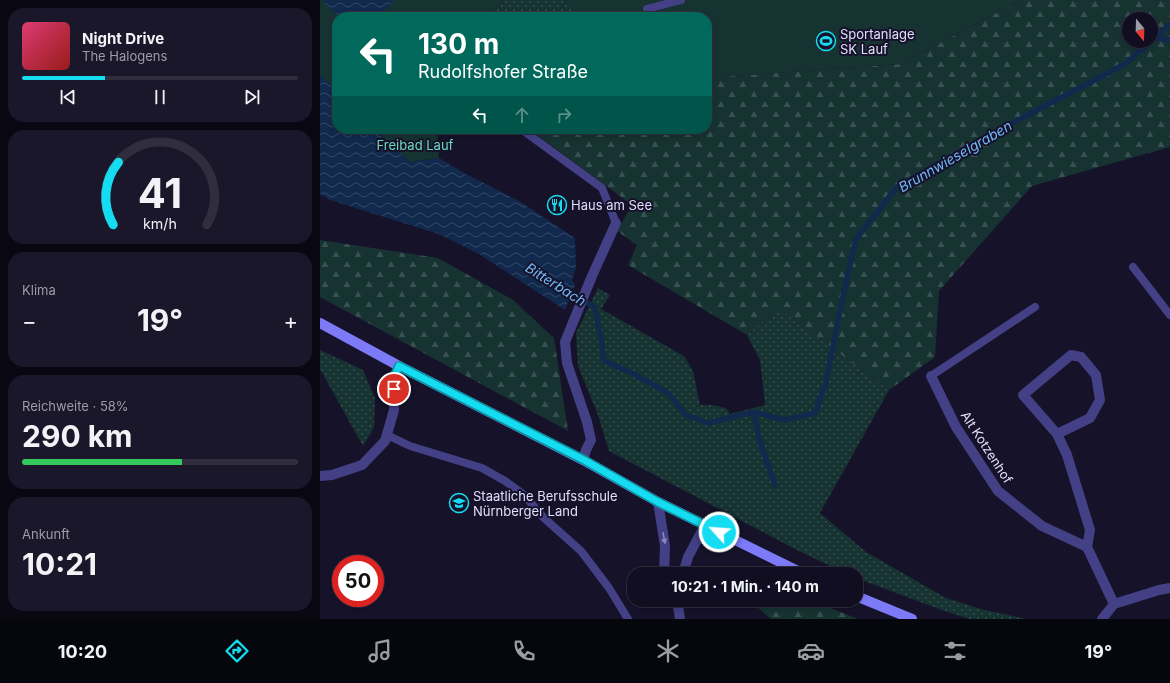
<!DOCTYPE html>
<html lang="de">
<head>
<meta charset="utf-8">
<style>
	:root { --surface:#100e20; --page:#191729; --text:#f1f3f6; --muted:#9c9ca5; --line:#302e3e; --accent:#15dcf1 }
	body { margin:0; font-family:Inter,sans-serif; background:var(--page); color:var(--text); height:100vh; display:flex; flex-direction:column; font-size:15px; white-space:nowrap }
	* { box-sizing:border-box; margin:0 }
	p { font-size:13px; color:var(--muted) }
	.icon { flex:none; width:22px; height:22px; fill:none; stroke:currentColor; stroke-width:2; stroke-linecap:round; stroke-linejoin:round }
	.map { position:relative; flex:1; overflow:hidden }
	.panel { display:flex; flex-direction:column; gap:8px; padding:8px; background:#090812; width:320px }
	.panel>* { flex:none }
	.banner { position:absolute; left:12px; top:12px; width:380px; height:122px; border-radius:16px; box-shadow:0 2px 6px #0003,0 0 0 1px var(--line); background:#00695c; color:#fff; overflow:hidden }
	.needle { width:26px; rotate:161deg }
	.controls { position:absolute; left:802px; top:12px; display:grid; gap:8px }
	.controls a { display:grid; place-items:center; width:36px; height:36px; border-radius:50%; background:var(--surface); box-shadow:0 2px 6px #0003,0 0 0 1px var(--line); font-size:20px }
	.speed { position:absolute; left:12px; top:555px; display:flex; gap:8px; font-size:20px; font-weight:700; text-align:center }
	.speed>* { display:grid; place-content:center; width:52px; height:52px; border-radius:50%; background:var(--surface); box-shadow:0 2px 6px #0003,0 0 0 1px var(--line); line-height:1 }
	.speed .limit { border:6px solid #d22; background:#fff; color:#111 }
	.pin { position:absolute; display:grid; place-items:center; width:34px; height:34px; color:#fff; margin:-17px; border:2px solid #fff; border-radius:50%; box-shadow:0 1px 4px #0007 }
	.me { position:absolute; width:44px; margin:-22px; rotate:296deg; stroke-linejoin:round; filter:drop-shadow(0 0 3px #0008) }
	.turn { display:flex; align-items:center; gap:14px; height:84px; padding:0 20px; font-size:18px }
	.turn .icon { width:52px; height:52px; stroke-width:2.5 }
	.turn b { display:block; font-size:28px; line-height:34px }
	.lanes { display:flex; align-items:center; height:38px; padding:0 20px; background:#0003; justify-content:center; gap:20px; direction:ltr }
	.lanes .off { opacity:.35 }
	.big { font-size:30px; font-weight:700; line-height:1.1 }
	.panel .widget { flex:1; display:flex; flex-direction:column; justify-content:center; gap:6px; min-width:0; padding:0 14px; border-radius:16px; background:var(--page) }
	.panel .dial { align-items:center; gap:0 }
	.dial svg { height:104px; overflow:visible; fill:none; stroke:var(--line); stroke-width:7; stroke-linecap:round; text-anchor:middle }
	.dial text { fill:var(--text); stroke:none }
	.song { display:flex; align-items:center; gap:12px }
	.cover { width:48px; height:48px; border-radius:6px; background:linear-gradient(135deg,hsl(340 70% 55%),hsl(0 70% 35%)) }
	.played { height:4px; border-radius:2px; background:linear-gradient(90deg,var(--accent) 30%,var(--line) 30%) }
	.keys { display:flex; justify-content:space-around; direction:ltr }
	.heat { display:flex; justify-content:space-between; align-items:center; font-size:22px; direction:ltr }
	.charge { height:6px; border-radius:3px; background:linear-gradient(90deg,#34c759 58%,var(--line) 0) }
	.trip { position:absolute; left:307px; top:567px; width:236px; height:40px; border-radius:16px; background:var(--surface); box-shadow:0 2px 6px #0003,0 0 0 1px var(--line); font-weight:700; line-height:40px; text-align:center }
	.menu { display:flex; height:64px; justify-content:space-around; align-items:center; background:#06060d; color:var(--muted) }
	.menu .icon { width:28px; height:28px }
	.menu .active { color:var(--accent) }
	.menu b { font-size:18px; color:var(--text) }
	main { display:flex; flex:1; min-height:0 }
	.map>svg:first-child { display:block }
	.grass { fill:url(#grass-dots) }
	.forest { fill:url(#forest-firs); fill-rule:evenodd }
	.park { fill:#163332 }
	.water { fill:url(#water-waves) }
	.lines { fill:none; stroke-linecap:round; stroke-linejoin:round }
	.stream { stroke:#12294e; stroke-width:5.5 }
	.lane { stroke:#434086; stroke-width:8 }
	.street { stroke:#434086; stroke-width:10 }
	.secondary { stroke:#7d7af7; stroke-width:10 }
	.oneway { fill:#8a87bc }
	.route-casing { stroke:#0e8f9d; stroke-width:10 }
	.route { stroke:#15dcf1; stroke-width:7 }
	.labels { text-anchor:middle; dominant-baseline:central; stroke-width:4; stroke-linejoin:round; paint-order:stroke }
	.poi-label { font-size:13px; fill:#e1ddfd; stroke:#16122a; text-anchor:start }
	.park-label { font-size:13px; fill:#6cdabe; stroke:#16122a }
	.street-label { font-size:13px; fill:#e1ddfd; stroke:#16122a }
	.water-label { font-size:14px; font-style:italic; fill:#71b9f7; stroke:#16122a }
</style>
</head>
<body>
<main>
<section class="panel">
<div class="widget">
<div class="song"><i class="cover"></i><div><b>Night Drive</b><p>The Halogens</p></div></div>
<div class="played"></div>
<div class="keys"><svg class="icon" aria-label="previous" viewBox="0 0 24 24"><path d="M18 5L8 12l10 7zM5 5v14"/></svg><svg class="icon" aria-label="pause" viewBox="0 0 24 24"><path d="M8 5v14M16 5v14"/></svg><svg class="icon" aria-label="next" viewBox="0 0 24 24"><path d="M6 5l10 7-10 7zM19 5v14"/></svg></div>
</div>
<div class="widget dial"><svg viewBox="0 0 100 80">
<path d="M14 69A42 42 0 1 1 86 69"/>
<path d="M14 69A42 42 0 0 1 18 21" stroke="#15dcf1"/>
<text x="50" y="56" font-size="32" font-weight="700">41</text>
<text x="50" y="72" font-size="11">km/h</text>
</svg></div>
<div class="widget"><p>Klima</p>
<div class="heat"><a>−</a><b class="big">19°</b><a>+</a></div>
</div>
<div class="widget"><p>Reichweite · 58%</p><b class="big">290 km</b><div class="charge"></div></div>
<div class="widget"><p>Ankunft</p><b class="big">10:21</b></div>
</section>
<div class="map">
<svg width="850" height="619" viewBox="0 0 850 619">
	<defs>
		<pattern id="grass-dots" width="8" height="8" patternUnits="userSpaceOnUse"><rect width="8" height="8" fill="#163332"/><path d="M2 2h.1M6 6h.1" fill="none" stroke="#385051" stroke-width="1.8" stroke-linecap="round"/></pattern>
		<pattern id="forest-firs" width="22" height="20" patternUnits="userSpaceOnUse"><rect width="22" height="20" fill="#163332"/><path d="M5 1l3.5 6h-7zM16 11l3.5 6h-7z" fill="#385051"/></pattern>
		<pattern id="water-waves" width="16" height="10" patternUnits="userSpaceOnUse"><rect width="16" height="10" fill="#12294e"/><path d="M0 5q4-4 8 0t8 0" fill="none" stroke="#344868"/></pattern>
	</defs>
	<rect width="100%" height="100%" fill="#16122a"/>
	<path class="grass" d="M186 0H244L257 17H167L166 16Z
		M278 288 290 295 281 309 364 356 373 371 380 405H392L406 408 410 414 445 405 440 360 427 335 458 308 569 390 500 513 546 552 626 598 664 610 707 619H649L622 610 536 578V574H527L475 549 289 451 278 415 258 366 256 333Z
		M0 350 43 370 55 398 54 427 43 446 0 369Z"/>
	<path class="forest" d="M701 0H850V147L712 186 619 291 615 357 569 390 458 308 427 335 308 265 317 245 297 231 312 205 209 129H387V78L580 64ZM809 19H831V41H809Z
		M0 240 118 258 193 300 234 338 248 431 0 297Z
		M429 600H491L538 619H451Z"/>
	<path class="park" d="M0 0H186L166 16 167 17H17V88L5 80 0 74Z
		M244 0H701L580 64 387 78V17H257Z
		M53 129H117L119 158 90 162Z"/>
	<path class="water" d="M2 0H75L58 17H18Z
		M0 74 5 80 17 88V129H53L90 162 119 158 144 173 199 201 255 238 256 268 252 279 255 285 245 310 159 254 119 234 10 200 0 194Z"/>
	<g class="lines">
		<path class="stream" d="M836 38 850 40
			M246 288 275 308 281 339 284 361 312 373 348 393 366 415 388 423 434 412 439 439 455 485
			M434 412 465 420 495 413 506 382 522 301 536 239 577 187 664 138 805 64C820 51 836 38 850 24"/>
		<path class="lane" d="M327 9 361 0
			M201 129 282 188 296 223
			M813 267 850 315
			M611 376 715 307
			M67 435 90 446 162 468 185 481 203 494 224 518 261 551 289 588 308 619"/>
		<path class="street" d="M611 376 636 427 678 491 722 526 767 547 794 604
			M737 434 770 418 780 400 776 375 761 357 751 355 703 395 737 434 747 455 770 530 767 547
			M263 460 266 450 271 440 267 422 247 363 245 342 272 276 296 223
			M0 476 12 475 42 465 65 441 74 410V378L79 366
			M338 502 345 546 344 574
			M363 574 368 557 385 525
			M357 600 360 619
			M782 619 794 604 839 590 850 588"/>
		<path class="secondary" d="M0 323 79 366 263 460 338 502 484 574
			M536 596 592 619"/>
	</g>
	<defs><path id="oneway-solid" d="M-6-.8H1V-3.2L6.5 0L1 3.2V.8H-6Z"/></defs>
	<use class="oneway" href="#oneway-solid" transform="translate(344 538) rotate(80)"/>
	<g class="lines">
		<g class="route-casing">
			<path id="route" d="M74 389V378L79 366 264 460 338 502 399 532"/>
		</g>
		<use href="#route" class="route"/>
	</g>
	<defs>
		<g id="stadium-ring" transform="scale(1)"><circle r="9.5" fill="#16122a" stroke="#15dcf1" stroke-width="1.5"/><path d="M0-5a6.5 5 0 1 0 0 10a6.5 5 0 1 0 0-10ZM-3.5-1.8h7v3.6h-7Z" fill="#15dcf1"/></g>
		<g id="restaurant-ring" transform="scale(1)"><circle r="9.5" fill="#16122a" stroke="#15dcf1" stroke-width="1.5"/><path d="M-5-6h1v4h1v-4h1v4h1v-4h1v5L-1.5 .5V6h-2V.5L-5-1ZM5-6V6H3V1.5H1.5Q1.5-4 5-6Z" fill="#15dcf1"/></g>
		<g id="school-ring" transform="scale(1)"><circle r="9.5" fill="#16122a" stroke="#15dcf1" stroke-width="1.5"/><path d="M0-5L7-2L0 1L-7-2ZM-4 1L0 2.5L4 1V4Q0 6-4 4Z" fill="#15dcf1"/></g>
	</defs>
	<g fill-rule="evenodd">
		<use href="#stadium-ring" x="506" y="41"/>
		<use href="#restaurant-ring" x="237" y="205"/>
		<use href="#school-ring" x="139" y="503"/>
	</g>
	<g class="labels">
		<g class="poi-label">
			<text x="520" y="34">Sportanlage<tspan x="520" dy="15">SK Lauf</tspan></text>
			<text x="251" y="205">Haus am See</text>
			<text x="153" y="496">Staatliche Berufsschule<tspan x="153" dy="15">Nürnberger Land</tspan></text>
		</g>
		<g class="park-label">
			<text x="95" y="145">Freibad Lauf</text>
		</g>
		<g class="street-label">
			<text transform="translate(667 447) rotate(57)">Alt Kotzenhof</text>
		</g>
		<g class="water-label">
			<text transform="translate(635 156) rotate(-30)">Brunnwieselgraben</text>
			<text transform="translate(236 284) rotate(32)">Bitterbach</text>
		</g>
	</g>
</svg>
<div class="controls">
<a><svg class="needle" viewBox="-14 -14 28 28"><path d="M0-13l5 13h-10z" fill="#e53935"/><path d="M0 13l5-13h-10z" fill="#9c9ca5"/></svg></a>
</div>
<div class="speed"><div class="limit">50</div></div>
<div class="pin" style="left:74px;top:389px;background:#d93025"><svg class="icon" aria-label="arrive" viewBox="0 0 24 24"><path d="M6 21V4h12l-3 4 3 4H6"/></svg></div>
<svg class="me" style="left:399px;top:532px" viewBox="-20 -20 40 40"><circle r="17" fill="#15dcf1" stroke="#fff" stroke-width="3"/><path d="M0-11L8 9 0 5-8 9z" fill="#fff"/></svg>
<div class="trip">10:21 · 1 Min. · 140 m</div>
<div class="banner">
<div class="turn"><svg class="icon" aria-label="left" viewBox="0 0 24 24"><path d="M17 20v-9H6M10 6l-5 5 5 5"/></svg><div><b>130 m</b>Rudolfshofer Straße</div></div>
<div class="lanes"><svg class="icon" aria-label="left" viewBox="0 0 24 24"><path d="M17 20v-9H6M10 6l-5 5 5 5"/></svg><svg class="icon off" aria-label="ahead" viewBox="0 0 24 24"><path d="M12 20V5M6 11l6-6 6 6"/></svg><svg class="icon off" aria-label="right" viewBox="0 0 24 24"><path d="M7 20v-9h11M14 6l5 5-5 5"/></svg></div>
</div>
</div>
</main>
<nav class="menu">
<b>10:20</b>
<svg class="icon active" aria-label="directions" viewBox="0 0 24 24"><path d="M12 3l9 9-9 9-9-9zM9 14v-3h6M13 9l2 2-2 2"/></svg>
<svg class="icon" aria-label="music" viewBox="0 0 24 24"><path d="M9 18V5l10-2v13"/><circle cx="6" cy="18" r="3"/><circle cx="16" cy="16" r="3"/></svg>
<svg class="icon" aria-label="phone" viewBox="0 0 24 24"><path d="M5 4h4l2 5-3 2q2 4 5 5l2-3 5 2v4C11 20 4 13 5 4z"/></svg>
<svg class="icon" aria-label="climate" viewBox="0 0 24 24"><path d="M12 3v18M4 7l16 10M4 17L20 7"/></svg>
<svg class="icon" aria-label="car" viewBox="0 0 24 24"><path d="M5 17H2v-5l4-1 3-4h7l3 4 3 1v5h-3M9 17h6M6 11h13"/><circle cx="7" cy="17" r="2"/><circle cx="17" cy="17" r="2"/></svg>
<svg class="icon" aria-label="filters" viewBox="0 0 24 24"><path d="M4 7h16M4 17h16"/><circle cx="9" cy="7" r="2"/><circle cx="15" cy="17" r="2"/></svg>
<b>19°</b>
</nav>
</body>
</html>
